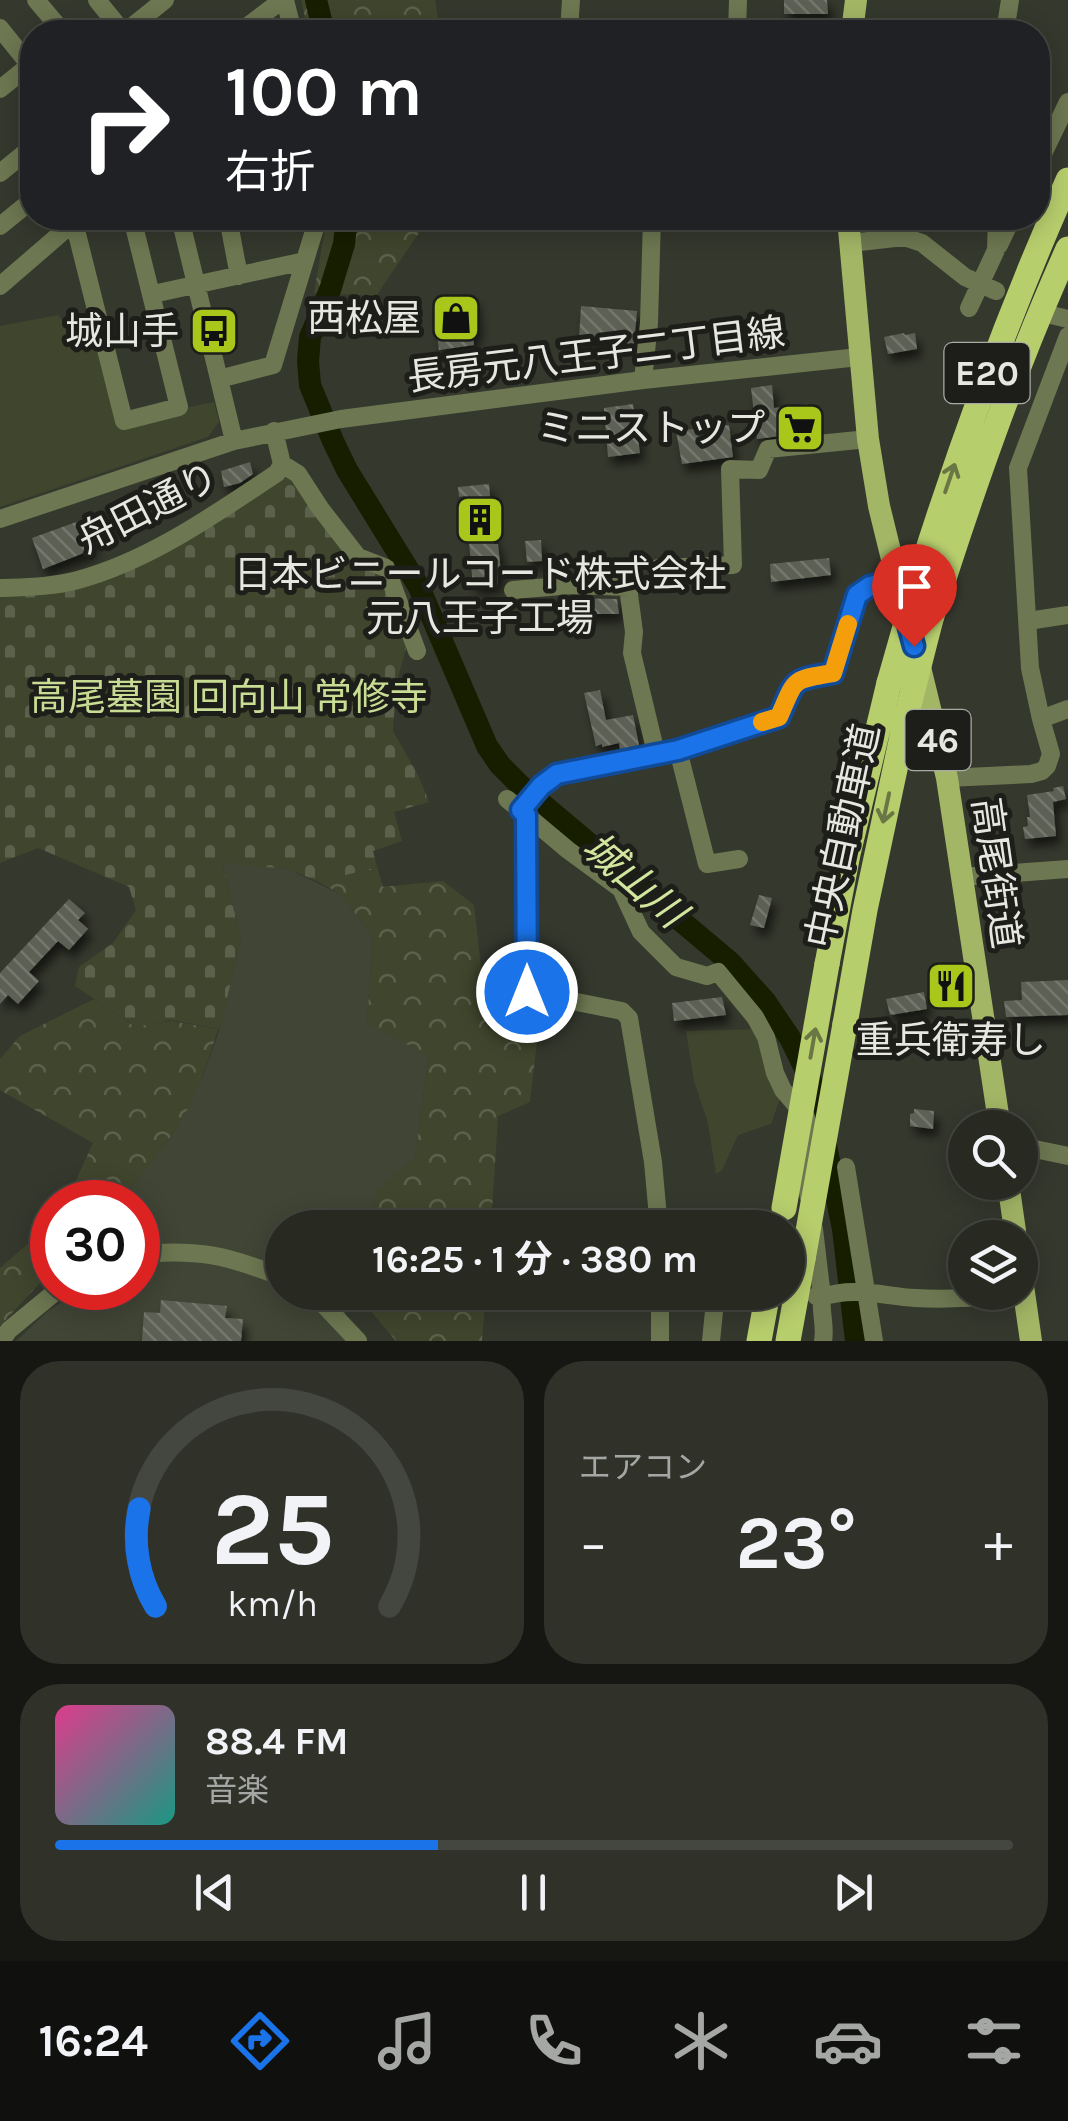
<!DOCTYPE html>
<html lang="ja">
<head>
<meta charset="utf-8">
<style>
	:root { --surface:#282a22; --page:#30322a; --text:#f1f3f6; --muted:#a5a7a5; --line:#444640; --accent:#1a73e8 }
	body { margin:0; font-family:Karla,"Noto Sans JP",sans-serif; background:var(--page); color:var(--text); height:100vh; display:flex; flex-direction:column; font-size:38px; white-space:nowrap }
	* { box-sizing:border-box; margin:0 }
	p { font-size:32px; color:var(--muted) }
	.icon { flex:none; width:55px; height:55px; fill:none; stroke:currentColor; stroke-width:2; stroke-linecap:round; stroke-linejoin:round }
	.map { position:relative; height:1341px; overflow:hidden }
	.drawer { display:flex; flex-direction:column; gap:20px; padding:20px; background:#161713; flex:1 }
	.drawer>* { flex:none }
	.banner { position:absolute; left:20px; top:20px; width:1030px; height:210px; border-radius:40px; box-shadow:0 5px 25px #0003,0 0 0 2px var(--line); background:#202124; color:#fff; overflow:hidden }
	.fabs { position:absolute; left:948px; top:1110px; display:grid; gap:20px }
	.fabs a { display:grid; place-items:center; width:90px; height:90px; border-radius:50%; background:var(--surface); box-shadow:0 5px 25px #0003,0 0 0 2px var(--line); font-size:50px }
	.speed { position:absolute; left:30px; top:1180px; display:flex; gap:20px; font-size:50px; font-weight:700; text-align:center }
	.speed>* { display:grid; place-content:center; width:130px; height:130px; border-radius:50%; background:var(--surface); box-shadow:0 5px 25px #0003,0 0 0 2px var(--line); line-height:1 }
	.speed .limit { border:15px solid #d22; background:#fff; color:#111 }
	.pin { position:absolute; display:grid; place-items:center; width:85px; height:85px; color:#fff; margin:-102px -42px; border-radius:50% 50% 50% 0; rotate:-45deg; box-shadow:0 0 10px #0007 }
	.pin .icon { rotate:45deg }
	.me { position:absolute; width:110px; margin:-55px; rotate:0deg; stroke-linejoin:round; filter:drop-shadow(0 0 8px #0008) }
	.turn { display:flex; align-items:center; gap:35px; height:210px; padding:0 40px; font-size:45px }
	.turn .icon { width:130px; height:130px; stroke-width:2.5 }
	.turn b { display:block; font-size:70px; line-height:85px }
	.big { font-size:75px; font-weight:700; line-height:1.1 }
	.drawer .tile { flex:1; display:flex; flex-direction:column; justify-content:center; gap:15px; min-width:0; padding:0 35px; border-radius:40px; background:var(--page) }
	.drawer .dial { align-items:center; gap:0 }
	.dial svg { height:260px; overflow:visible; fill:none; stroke:var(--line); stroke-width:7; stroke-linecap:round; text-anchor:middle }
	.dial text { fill:var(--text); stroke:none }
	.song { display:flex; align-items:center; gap:30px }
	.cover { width:120px; height:120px; border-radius:15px; background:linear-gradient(135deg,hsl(330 70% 55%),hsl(170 70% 35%)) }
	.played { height:10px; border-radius:5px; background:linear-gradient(90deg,var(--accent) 40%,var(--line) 40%) }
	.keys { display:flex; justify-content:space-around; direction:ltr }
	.heat { display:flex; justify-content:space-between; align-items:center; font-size:55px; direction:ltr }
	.drawer .tiles { flex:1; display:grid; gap:20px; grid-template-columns:1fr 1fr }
	.tile:last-child { grid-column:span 2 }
	.trip { position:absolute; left:265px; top:1210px; width:540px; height:100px; border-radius:50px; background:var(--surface); box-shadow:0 5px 25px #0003,0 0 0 2px var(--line); font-weight:700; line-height:100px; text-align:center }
	.menu { display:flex; height:160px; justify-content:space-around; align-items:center; background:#10110e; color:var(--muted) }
	.menu .icon { width:70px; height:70px }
	.menu .selected { color:var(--accent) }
	.menu b { font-size:45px; color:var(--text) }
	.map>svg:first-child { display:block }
	.built { fill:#414535 }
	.forest { fill:url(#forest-crowns) }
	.cemetery { fill:url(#cemetery-stones) }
	.green { fill:#40462d }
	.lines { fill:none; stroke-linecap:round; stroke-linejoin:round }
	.river { stroke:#171e00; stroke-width:22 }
	.building { fill:url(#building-back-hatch); filter:url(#shadow) }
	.minor { stroke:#6d7751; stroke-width:18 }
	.major { stroke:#a2b666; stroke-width:22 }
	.highway { stroke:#b7ce6d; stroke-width:25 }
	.highway-bridge { stroke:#b7ce6d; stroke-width:25 }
	.oneway { stroke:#6a7644 }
	.route-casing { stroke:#114b97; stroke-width:25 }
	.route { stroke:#1a73e8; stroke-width:18 }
	.slow { stroke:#f59e0b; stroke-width:18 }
	.labels { text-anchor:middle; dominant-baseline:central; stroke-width:10; stroke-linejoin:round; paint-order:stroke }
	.shield { fill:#1d1e1a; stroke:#a9aba5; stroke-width:2.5 }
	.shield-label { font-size:35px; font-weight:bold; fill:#e5e7e0 }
	.poi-label { font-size:38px; fill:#e5e7e0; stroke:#1d1e1a; text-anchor:end }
	.street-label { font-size:38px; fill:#e5e7e0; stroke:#1d1e1a }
	.park-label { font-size:38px; fill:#c9dc93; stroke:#1d1e1a }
	.water-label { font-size:40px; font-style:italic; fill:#d3e69e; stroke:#1d1e1a }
</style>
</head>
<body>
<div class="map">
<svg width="1068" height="1341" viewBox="0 0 1068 1341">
	<defs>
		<pattern id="forest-crowns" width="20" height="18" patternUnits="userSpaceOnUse" patternTransform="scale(2.5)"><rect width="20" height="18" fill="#40462d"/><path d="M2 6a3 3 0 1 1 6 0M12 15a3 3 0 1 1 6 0" fill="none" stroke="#5b614b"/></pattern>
		<pattern id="cemetery-stones" width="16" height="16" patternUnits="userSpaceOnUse" patternTransform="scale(2.5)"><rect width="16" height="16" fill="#40462d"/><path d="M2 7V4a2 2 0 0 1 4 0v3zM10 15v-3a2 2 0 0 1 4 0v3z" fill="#5b614b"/></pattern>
		<pattern id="building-back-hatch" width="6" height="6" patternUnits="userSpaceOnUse" patternTransform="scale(2.5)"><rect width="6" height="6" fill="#5d6055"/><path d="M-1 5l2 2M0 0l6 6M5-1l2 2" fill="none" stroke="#74776d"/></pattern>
		<filter id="shadow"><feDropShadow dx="4.5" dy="8" stdDeviation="5" flood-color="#0009"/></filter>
	</defs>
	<rect width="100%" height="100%" fill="#35382d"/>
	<path class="built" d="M222 862 288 869 340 894 373 936 367 1023 429 1055 415 1157 378 1190 368 1227 282 1228V1292L351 1293 344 1320 366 1341H16L48 1311 79 1291 80 1288H138V1202H119L170 1138 186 1112 203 1076 220 1028 241 938Z"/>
	<path class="forest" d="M301 0H435L440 32H308Z
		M327 218H429L376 296 314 293Z
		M377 867 383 887 443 881 474 905 488 1028 537 1041 530 1102 498 1116 491 1227H368L378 1190 415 1157 429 1056 367 1023 373 936 340 894 319 882Z
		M94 999 134 1026 171 1021 218 1029C209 1057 201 1086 186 1112 168 1145 141 1173 119 1202H66L93 1143 0 1090V1059L20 1036Z
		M52 1223V1276L39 1284 0 1326V1268Z
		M351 1293H486L482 1341H396L365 1304 350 1297Z"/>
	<path class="cemetery" d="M289 469 384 572 411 630 396 685 393 731 418 775 429 802 394 812 402 841 373 851 377 867 319 882 288 869 222 863 241 938 220 1029 171 1020 136 1027 75 986 79 967 113 943 136 910 129 887 38 848 0 863V588L78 580Z"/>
	<path class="green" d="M58 315 86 350 105 346 124 420 214 402 219 422 208 437 0 507V326Z
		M762 1029 783 1090 771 1124 738 1135 722 1170 716 1174 708 1123 694 1081 686 1031Z"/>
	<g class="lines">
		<path class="river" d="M316 0 324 32
			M347 218 344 244 330 290 310 337 308 361 310 385 333 441 347 470 419 587 487 746 500 765 523 788 731 963 765 1001 790 1038 812 1083 819 1112 843 1229 856 1341"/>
	</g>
	<path class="building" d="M784 0H827L828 14H784Z
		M475 296 478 332 473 333 474 345 439 350 433 303Z
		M581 306 637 311 634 344 579 339Z
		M904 333 905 335 915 333 917 349 888 354 884 337Z
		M772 385 774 408 808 404 811 432 757 439 751 388Z
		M633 404 640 453 608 457 604 408Z
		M729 425 733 457 682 464 676 431Z
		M250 462 253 474 240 483 224 487 221 471Z
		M489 484 494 544H498L501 573H498V585L473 587 465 496 459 497 458 487Z
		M79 521 80 524 88 521 94 540 91 541 94 549 43 569 32 538Z
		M541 540 542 561 527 562 525 541Z
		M829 558 831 575 771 582 770 564Z
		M566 598 617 599 619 614H566Z
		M600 690 606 720 633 715 639 745 620 749 619 743 602 747V744L596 746 584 693Z
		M1063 786 1066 799 1053 802 1056 836 1025 839 1023 827 1028 826 1027 817H1030L1027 795 1054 791 1053 788Z
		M999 843 1002 861 985 863 983 845Z
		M759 895 772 898 764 928 750 925Z
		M69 899 85 913 78 920 88 929 69 950 58 941 29 972 39 981 18 1004 8 995 0 1004V973Z
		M1068 980V1015L1006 1017 1004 1001 1022 1000 1021 982Z
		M924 992 927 1009 890 1015 886 999Z
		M722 997 726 1015 674 1021 672 1003Z
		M914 1109 934 1111 933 1129 910 1126V1114L914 1113Z
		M161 1300 227 1306 225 1318 243 1319 241 1341H142L144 1312 160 1313Z"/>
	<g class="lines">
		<path class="minor" d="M36 0 63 32
			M97 0 123 32
			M285 0 293 32
			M0 28 32 68
			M125 32 165 0
			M240 32 282 0
			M569 32 571 0
			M737 32 738 0
			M1005 32 1010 0
			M0 89 30 65
			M1038 164 1068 102
			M0 173 32 147
			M79 218 74 222 124 421 179 407 132 218
			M180 218 234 441
			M228 218 239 276
			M0 226 32 200
			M851 243 895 238H907L922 243 965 277 996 291
			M999 245 1012 218
			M0 286 74 222
			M153 294 305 261
			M969 308 996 250 997 218
			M1051 315 1068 319
			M219 379 273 365 318 218
			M643 380 649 323 652 218
			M282 464 298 474 320 508 358 557 386 568 417 651
			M0 519 234 441 341 419 643 380 859 357
			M658 568 733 565 730 469 759 470 768 449 868 439
			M0 588C26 587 52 587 78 580 151 560 215 514 277 473L282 464 274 431
			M513 590 573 585 628 587 634 632 632 653 656 753
			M1028 621 1068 615
			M1041 719 1068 709
			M678 750 707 864 739 859
			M947 778 1031 774 1042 771 1047 766 1051 754 1041 719 1030 668 1018 468 1068 336
			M507 799 568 850 621 889 641 932 676 967 707 976 718 972 755 1017 766 1037 775 1073 783 1090 806 1117 810 1133 805 1175 809 1198
			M521 810 541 786 557 774 678 750 779 717C796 678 791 681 833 673L857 595 870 587 896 580
			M526 815 527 992 622 1011 629 1018 653 1162 659 1228
			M961 877 1068 869
			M1020 1146 1068 1156
			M846 1167 874 1341
			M814 1229 822 1297 816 1296
			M138 1254C199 1249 226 1255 282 1277
			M309 1292 326 1307 358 1341
			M660 1292V1341
			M1 1341 9 1330 60 1288
			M711 1341 716 1292
			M823 1341C826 1326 820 1312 822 1297 854 1286 883 1296 915 1298 951 1300 988 1297 1024 1294"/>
		<path class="major" d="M852 32 856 0
			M848 218 868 439 879 506 908 624
			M918 659 947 778 1000 1128
			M1008 1182 1016 1238
			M1020 1265 1031 1341"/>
		<path class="highway" d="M921 571C963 438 1011 308 1068 180
			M931 619C971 493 1014 369 1068 249
			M827 964 848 854 889 683
			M845 1024 865 910 907 713
			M759 1341 768 1292
			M788 1341 803 1259"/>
		<path class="highway-bridge" d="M889 683 921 571
			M907 713 931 619
			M784 1208 827 964
			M803 1259 845 1024"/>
	</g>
	<defs><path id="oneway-shaft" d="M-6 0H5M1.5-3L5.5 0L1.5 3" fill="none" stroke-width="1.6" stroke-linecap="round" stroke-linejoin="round" transform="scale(2.5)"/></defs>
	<g class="oneway">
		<use href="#oneway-shaft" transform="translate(950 478) rotate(-71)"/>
		<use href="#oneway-shaft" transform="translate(886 808) rotate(102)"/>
		<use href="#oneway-shaft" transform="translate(813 1043) rotate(-80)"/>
	</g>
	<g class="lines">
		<g class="route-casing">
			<path id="route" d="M527 992 526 815 521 810 541 786 557 774 678 750 779 717C796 678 791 680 833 673L857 595 870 586 896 580 914 646"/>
		</g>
		<use href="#route" class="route"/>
		<path class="slow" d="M762 722 779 717C796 678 791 680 833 673L848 624"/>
	</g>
	<defs>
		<g id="shop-square" transform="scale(2.5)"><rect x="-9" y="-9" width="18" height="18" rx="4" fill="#a9c71b" stroke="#1d1e1a"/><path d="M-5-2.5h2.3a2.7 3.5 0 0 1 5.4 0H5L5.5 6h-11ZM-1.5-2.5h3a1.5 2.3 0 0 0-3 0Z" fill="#111"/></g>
		<g id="bus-square" transform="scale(2.5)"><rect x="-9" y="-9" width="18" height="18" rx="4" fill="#a9c71b" stroke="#1d1e1a"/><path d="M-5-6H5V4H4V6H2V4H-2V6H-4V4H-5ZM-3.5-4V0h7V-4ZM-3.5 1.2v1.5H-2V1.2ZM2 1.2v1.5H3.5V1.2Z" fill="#111"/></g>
		<g id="supermarket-square" transform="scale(2.5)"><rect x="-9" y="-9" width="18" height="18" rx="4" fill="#a9c71b" stroke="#1d1e1a"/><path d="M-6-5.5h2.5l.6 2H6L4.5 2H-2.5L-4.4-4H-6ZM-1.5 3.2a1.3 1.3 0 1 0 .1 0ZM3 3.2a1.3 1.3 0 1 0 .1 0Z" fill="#111"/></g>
		<g id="building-square" transform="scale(2.5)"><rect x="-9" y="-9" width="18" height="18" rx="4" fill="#a9c71b" stroke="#1d1e1a"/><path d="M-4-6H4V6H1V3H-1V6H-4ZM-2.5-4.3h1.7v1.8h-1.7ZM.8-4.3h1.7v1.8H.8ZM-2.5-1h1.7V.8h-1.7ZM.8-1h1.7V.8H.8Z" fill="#111"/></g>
		<g id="restaurant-square" transform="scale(2.5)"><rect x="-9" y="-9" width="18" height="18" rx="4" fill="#a9c71b" stroke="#1d1e1a"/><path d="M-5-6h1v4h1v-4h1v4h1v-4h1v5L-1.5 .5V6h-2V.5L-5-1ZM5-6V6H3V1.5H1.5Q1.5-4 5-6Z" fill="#111"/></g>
	</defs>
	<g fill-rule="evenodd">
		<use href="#shop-square" x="456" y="318"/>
		<use href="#bus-square" x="214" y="331"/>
		<use href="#supermarket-square" x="800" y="428"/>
		<use href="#building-square" x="480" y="520"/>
		<use href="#restaurant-square" x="951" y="986"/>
	</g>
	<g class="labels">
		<g class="shield">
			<rect x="944.5" y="343" width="85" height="60" rx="8"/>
			<rect x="905.5" y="710" width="65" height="60" rx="8"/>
		</g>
		<g class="shield-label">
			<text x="987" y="373">E20</text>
			<text x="938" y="740">46</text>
		</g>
		<g class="poi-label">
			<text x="421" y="318">西松屋</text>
			<text x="179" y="331">城山手</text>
			<text x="765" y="428">ミニストップ</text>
			<text x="480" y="574" text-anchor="middle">日本ビニールコード株式会社<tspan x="480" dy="44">元八王子工場</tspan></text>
			<text x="951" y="1040" text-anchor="middle">重兵衛寿し</text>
		</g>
		<g class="street-label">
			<text transform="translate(596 355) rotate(-7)">長房元八王子二丁目線</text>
			<text transform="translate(148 508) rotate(-27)">舟田通り</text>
			<text transform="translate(843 836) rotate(-78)">中央自動車道</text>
			<text transform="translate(996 873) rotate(82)">高尾街道</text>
		</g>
		<g class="park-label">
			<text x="229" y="697">高尾墓園 回向山 常修寺</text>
		</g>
		<g class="water-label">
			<text transform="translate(634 880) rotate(41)">城山川</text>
		</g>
	</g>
</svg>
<div class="fabs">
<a><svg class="icon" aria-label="search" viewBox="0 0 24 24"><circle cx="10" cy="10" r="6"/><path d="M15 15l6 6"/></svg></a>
<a><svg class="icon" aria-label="layers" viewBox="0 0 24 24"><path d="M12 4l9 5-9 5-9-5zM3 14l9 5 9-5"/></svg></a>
</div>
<div class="speed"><div class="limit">30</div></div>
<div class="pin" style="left:914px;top:646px;background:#d93025"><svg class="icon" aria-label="arrive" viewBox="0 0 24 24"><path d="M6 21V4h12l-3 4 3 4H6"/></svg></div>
<svg class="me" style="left:527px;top:992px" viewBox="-20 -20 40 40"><circle r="17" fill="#1a73e8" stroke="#fff" stroke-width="3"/><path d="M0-11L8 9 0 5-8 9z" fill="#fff"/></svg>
<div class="trip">16:25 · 1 分 · 380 m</div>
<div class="banner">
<div class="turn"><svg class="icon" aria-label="right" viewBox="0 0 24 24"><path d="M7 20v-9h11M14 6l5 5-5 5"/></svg><div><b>100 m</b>右折</div></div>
</div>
</div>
<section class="drawer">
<div class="tiles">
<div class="tile dial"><svg viewBox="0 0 100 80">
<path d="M14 69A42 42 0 1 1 86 69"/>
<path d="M14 69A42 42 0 0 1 9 39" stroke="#1a73e8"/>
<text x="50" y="56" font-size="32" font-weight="700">25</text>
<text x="50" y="72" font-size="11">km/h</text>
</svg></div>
<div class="tile"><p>エアコン</p>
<div class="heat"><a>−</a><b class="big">23°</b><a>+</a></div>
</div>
<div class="tile">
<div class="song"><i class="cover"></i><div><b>88.4 FM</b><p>音楽</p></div></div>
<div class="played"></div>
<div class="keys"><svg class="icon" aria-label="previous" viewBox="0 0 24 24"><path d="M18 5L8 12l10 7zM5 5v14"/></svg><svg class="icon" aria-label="pause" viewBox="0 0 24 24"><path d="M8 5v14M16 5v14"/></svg><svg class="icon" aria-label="next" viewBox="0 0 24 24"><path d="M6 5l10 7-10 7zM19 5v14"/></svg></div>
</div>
</div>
</section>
<nav class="menu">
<b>16:24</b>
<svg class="icon selected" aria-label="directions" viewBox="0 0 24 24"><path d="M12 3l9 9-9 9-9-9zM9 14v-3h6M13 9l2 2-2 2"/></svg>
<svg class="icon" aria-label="music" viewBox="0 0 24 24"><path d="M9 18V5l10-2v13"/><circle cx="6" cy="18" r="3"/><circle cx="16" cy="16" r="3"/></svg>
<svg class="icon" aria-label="phone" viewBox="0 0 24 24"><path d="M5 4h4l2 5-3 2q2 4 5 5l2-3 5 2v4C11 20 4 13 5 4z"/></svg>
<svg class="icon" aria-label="climate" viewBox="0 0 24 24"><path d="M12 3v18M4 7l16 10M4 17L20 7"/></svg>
<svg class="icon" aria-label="car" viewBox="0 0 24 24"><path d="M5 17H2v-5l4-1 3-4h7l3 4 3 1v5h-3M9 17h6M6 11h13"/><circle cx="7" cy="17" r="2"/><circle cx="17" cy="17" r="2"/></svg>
<svg class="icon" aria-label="filters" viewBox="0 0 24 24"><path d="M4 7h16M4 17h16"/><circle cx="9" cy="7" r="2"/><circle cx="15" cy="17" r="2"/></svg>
</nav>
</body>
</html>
